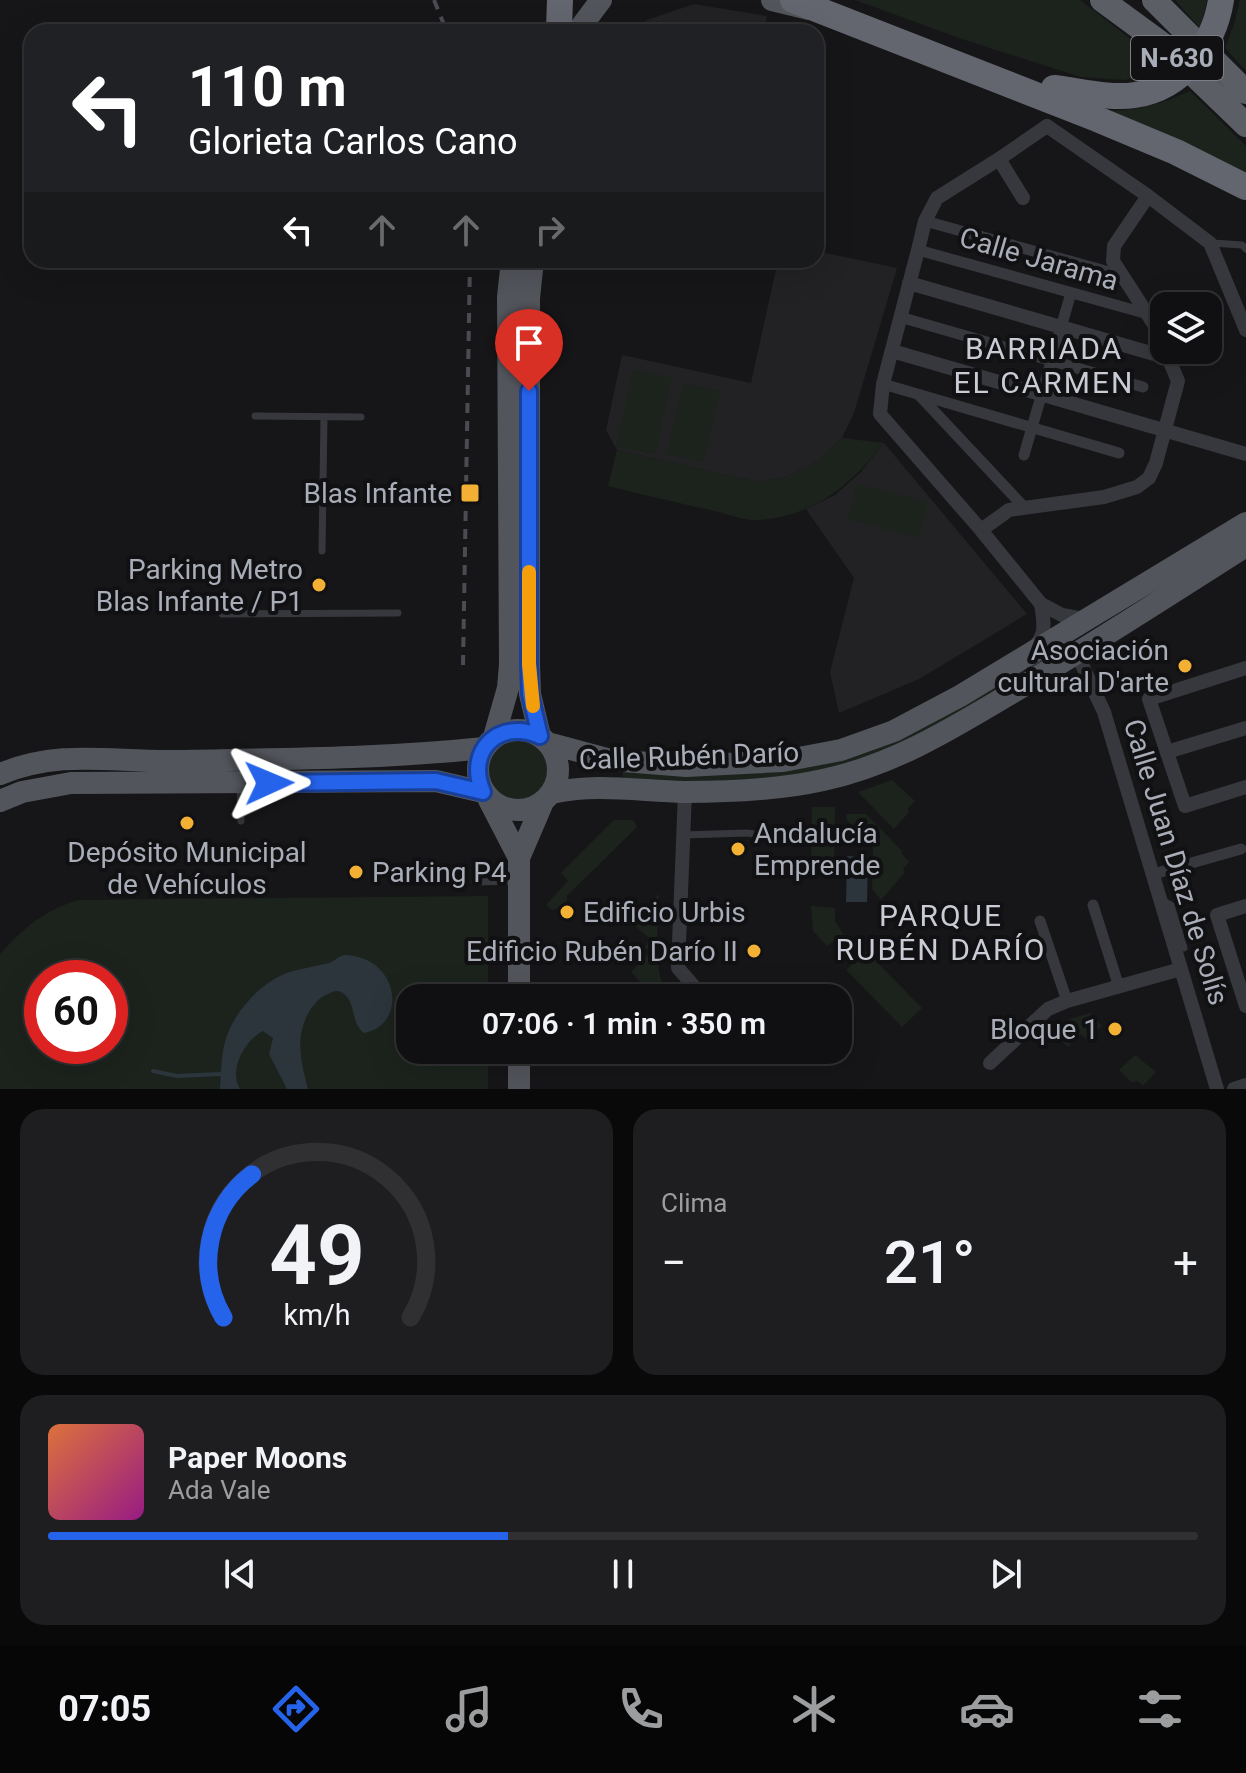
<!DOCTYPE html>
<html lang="es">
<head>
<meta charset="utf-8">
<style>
	:root { --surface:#101012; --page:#1e1e20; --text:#f1f3f6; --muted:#9c9d9f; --line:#303032; --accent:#2563eb }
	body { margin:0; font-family:Roboto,sans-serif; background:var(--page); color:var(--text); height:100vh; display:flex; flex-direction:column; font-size:30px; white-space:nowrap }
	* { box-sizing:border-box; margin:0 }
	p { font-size:26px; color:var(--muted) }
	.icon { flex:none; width:44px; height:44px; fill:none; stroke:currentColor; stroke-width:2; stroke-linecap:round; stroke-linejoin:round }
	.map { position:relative; height:1089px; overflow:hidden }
	.side { display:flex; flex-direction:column; gap:20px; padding:20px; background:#09090a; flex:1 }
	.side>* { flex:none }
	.banner { position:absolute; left:24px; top:24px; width:800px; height:244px; border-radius:24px; box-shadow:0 8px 32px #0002,0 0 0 2px var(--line); background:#202124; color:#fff; overflow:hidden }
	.tools { position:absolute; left:1150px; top:292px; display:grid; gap:16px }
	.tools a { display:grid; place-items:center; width:72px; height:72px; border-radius:16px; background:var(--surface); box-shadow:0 8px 32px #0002,0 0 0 2px var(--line); font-size:40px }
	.speed { position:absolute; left:24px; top:960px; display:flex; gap:16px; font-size:40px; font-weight:700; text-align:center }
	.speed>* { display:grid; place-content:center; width:104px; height:104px; border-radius:50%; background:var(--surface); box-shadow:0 8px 32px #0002,0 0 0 2px var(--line); line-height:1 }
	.speed .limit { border:12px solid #d22; background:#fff; color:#111 }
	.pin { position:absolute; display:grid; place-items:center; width:68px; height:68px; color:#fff; margin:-82px -34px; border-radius:50% 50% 50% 0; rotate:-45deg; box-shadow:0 0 8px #0007 }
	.pin .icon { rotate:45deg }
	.me { position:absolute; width:88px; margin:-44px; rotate:89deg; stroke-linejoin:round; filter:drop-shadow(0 0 6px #0008) }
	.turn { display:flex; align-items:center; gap:28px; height:168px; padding:0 32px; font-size:36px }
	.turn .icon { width:104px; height:104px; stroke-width:2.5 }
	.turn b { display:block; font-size:56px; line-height:68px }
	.lanes { display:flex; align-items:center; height:76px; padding:0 32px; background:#0003; justify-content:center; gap:40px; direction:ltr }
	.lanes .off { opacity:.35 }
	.big { font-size:60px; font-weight:600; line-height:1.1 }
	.side .widget { flex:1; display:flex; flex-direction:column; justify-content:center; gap:12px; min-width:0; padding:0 28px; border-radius:24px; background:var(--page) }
	.side .dial { align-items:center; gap:0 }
	.dial svg { height:208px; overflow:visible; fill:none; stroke:var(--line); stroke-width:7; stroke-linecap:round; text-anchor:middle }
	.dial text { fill:var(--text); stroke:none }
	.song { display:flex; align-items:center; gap:24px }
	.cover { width:96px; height:96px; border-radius:12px; background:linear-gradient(135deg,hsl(20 70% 55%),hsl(310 70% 35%)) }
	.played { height:8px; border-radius:4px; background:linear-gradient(90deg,var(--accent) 40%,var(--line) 40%) }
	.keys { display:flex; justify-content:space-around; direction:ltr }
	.heat { display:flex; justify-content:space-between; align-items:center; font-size:44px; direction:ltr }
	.side .tiles { flex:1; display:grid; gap:20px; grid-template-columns:1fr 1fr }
	.widget:last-child { grid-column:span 2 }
	.trip { position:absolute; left:396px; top:984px; width:456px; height:80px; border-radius:24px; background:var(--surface); box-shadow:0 8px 32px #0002,0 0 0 2px var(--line); font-weight:600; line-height:80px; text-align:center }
	.menu { display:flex; height:128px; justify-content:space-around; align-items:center; background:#060607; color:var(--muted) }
	.menu .icon { width:56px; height:56px }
	.menu .current { color:var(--accent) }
	.menu b { font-size:36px; color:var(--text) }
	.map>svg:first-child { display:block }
	.built { fill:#222225 }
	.green { fill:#1c231d; fill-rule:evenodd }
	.water { fill:#2c353c }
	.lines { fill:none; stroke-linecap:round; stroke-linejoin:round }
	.stream { stroke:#2c353c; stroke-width:4 }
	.service { stroke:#37383d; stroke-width:7 }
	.pedestrian { stroke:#37383d; stroke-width:11 }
	.minor { stroke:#37383d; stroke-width:14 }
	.primary { stroke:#53555c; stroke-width:22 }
	.trunk { stroke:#5b5e65; stroke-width:24 }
	.motorway { stroke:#63666e; stroke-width:26 }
	.rail { stroke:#4a4c52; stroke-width:4; stroke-dasharray:10 8; stroke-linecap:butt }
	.motorway-bridge { stroke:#63666e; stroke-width:26 }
	.route-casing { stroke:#184099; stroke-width:20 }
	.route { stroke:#2563eb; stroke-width:14 }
	.slow { stroke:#f59e0b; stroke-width:14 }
	.poi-dot { fill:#f2b134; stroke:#111113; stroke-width:3 }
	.labels { text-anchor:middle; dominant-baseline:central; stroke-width:8; stroke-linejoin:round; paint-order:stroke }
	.shield { fill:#111113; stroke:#7b7e86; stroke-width:2 }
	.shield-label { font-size:26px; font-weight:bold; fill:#a8adb8 }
	.street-label { font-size:28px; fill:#a8adb8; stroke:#111113 }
	.poi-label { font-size:28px; fill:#a8adb8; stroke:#111113; text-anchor:end }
	.neighbourhood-label { font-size:30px; letter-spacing:2px; fill:#c9ccd4; stroke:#111113 }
</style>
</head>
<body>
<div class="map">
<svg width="1246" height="1089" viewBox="0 0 1246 1089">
	<rect width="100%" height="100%" fill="#161618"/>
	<path class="built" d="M694 4 767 16 764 32H632L647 20Z
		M816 251 897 268 854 413 842 438 816 462 786 477 757 482 617 450 606 430 622 355 751 383 778 260H816Z
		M884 443 1027 614 919 679 839 713 830 672 854 578 806 509 835 495 860 473Z"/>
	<path class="green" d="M855 0H1080L1142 48 1164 69 1125 80 1081 77 962 39Z
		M1175 0H1207L1200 28Z
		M1240 0H1246V71L1225 48 1235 21Z
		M1190 91 1246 146V179L1109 111C1140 110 1162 104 1190 91Z
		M633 369 672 378 655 455 616 447Z
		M683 383 720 391 704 462 667 454Z
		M842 438 884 443C851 485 813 517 757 520 744 521 728 514 715 511 679 503 643 495 608 486L617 450 757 482 786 477 816 462Z
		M857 484 928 502 919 538 848 519Z
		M1024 670 1026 675C972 707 919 742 859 762 787 786 697 785 623 778L622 771 772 772Z
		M485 769a32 32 0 1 1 64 0a32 32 0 1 1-64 0Z
		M892 780 915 801 907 809 909 812 894 829 858 792Z
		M812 807H835L834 873 811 872Z
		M846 814H866L903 852 901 853 909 862 903 869 905 872 881 900 872 889 873 847 847 820Z
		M614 820H633L637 827 567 896V900L558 908 552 910 546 905 568 881 561 873Z
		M659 894C659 923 650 976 671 998H655L631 972 650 952 645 947 650 939 631 922Z
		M488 896V998H410V1050H488V1089H0V954C26 926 42 912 78 900ZM42 978H110V1046H42Z
		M811 906 835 908V921L843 934 827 946 813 931Z
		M866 951 922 1008 902 1027 846 970Z
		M1090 1013 1102 1026 1087 1040 1081 1034 1068 1047 1049 1031 1057 1023Z
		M1135 1055 1156 1072 1143 1086 1138 1081 1131 1082 1119 1070Z"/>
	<path class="water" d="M847 856 868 857 867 902H846Z
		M345 955C400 957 408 1025 364 1033 351 1024 356 1004 345 995 339 989 334 991 328 994 320 997 315 1003 310 1010 294 1037 301 1061 308 1089H287L269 1054 273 1038 263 1031C245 1040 228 1070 240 1089H220C221 1075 221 1060 224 1046 230 1016 259 983 287 973 300 968 315 967 329 963 336 961 337 956 345 955Z"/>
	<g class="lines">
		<path class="stream" d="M153 1071 177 1076 221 1074"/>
		<path class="service" d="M1212 243 1242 245 1246 249
			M255 416 361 417
			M322 551 324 417
			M222 614 398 613
			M240 786 241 821
			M683 835 747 833 754 834 758 839
			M475 882 517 881
			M1160 899 1171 905 1184 948"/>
		<path class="pedestrian" d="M925 221 1120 275
			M918 250 1148 314
			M900 317 1143 387
			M883 384 1119 453
			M919 395 1024 507
			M1024 455 1071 293
			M1188 864 1241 849
			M1152 875 1173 868
			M1093 905 1119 987
			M1040 921 1067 1001"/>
		<path class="minor" d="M999 159 1023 198
			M1148 196 1114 246 1113 261 1157 329 1164 348
			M909 283 1168 358
			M892 351 1246 454
			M981 530 1009 510 1104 497 1137 487 1149 478 1156 463 1178 381 1165 350
			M1041 604C1046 632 1045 637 1025 658L1045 663 1077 654 1104 712 1217 1089
			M1090 620 1062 615 1041 604 981 530 880 414 883 384 918 250 925 221 937 198 999 159 1047 126 1148 196 1210 243 1246 330
			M1246 668 1149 699 1185 806 1246 787
			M1167 752 1246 728
			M685 792 678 968 704 998
			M1246 906 1217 915 1246 1006
			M749 1050 751 1053
			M990 1063 1048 1009 1067 1001 1181 969
			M1234 1089 1246 1085"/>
		<path class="primary" d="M772 0 809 9
			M577 32 601 0
			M533 260 529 298V664L530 694 540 736
			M478 770a40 40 0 1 1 80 0a40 40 0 1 1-80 0Z
			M494 737 508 688 510 664 508 297 512 260
			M548 743 611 760 686 766 783 761 841 750 894 731 960 696 1246 523
			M0 774C61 749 110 762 174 761 278 759 380 759 484 748
			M551 793C596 783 639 791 684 792 729 792 779 790 823 780 895 765 958 725 1020 688 1096 642 1171 594 1246 546
			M489 800 519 858
			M0 801 22 792 71 783 436 781 483 792
			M519 998V858L543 802
			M519 1089V1050"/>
		<path class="trunk" d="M1102 0 1162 44 1246 125
			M1154 0 1246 92"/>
		<path class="motorway" d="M793 0 1097 119 1176 152 1246 187
			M559 28 560 0"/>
		<path class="rail" d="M434 0 447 32
			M463 665 470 260"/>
		<path class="motorway-bridge" d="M1054 88C1080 91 1110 99 1135 95 1183 88 1214 44 1221 0"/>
	</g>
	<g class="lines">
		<g class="route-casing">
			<path id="route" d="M269 783 436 781 483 792C465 751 499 718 540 736L530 694 529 664V391"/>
		</g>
		<use href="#route" class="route"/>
		<path class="slow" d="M529 572V664L533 706"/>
	</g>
	<g class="poi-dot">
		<rect x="460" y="483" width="20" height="20" rx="4"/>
		<circle cx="319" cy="585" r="8"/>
		<circle cx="1185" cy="666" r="8"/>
		<circle cx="187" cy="823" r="8"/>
		<circle cx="738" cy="849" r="8"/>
		<circle cx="356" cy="872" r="8"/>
		<circle cx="567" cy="912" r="8"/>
		<circle cx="754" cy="951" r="8"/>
		<circle cx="1115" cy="1029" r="8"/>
	</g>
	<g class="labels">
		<rect class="shield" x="1131" y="36" width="92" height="44" rx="6"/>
		<g class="shield-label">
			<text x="1177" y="58">N-630</text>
		</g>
		<g class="street-label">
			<text transform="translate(1039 259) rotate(16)">Calle Jarama</text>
			<text transform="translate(689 756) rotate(-2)">Calle Rubén Darío</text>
			<text transform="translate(1176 862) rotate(73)">Calle Juan Díaz de Solís</text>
		</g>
		<g class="poi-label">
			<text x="452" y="493">Blas Infante</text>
			<text x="303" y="569">Parking Metro<tspan x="303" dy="32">Blas Infante / P1</tspan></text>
			<text x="1169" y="650">Asociación<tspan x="1169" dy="32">cultural D'arte</tspan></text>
			<text x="754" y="833" text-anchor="start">Andalucía<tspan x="754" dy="32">Emprende</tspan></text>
			<text x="187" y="852" text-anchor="middle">Depósito Municipal<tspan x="187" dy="32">de Vehículos</tspan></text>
			<text x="372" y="872" text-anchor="start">Parking P4</text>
			<text x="583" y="912" text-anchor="start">Edificio Urbis</text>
			<text x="738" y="951">Edificio Rubén Darío II</text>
			<text x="1099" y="1029">Bloque 1</text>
		</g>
		<g class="neighbourhood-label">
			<text x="1044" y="348">BARRIADA<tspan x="1044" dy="34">EL CARMEN</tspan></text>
			<text x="941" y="915">PARQUE<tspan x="941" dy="34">RUBÉN DARÍO</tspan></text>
		</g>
	</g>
</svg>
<div class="tools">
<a><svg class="icon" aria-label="layers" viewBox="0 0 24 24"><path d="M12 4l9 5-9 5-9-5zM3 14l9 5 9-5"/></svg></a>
</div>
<div class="speed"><div class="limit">60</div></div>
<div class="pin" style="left:529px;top:391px;background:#d93025"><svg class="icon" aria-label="arrive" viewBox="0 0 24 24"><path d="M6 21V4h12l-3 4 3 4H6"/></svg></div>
<svg class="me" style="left:269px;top:783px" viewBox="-20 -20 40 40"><path d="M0-17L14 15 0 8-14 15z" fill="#2563eb" stroke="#fff" stroke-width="4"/></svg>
<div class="trip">07:06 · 1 min · 350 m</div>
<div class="banner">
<div class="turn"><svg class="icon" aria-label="left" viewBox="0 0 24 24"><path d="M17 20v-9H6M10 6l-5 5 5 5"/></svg><div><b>110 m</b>Glorieta Carlos Cano</div></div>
<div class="lanes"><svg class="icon" aria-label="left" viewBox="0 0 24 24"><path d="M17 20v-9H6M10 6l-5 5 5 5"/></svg><svg class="icon off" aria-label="ahead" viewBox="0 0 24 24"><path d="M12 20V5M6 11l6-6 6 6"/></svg><svg class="icon off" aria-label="ahead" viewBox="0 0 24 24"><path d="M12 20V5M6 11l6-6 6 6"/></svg><svg class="icon off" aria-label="right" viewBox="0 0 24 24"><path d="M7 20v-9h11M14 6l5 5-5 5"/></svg></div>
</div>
</div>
<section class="side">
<div class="tiles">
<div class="widget dial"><svg viewBox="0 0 100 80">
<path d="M14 69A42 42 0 1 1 86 69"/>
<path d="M14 69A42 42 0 0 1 25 14" stroke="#2563eb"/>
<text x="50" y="56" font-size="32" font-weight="700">49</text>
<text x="50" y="72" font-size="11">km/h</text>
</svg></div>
<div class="widget"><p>Clima</p>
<div class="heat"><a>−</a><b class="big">21°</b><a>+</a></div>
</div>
<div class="widget">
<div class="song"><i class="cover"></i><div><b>Paper Moons</b><p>Ada Vale</p></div></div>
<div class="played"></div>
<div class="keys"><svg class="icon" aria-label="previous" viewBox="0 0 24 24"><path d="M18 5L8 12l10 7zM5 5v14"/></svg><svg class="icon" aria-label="pause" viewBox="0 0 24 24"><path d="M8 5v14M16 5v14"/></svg><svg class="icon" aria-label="next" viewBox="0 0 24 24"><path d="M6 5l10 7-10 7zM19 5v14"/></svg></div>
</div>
</div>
</section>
<nav class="menu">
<b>07:05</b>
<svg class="icon current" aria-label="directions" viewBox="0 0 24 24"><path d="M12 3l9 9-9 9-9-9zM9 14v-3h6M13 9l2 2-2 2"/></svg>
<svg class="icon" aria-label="music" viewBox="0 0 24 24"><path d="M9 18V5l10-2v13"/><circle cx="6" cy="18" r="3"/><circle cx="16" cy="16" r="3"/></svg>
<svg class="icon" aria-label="phone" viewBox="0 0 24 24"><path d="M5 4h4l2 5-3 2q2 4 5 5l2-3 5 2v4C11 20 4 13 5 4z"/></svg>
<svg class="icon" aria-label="climate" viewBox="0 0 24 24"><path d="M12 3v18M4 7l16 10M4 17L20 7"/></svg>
<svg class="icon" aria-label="car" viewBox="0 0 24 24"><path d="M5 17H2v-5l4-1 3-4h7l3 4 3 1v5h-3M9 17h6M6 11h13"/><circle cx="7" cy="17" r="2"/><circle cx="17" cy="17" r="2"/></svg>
<svg class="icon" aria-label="filters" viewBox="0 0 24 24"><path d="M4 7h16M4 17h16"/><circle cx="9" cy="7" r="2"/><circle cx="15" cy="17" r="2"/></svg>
</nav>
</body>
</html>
